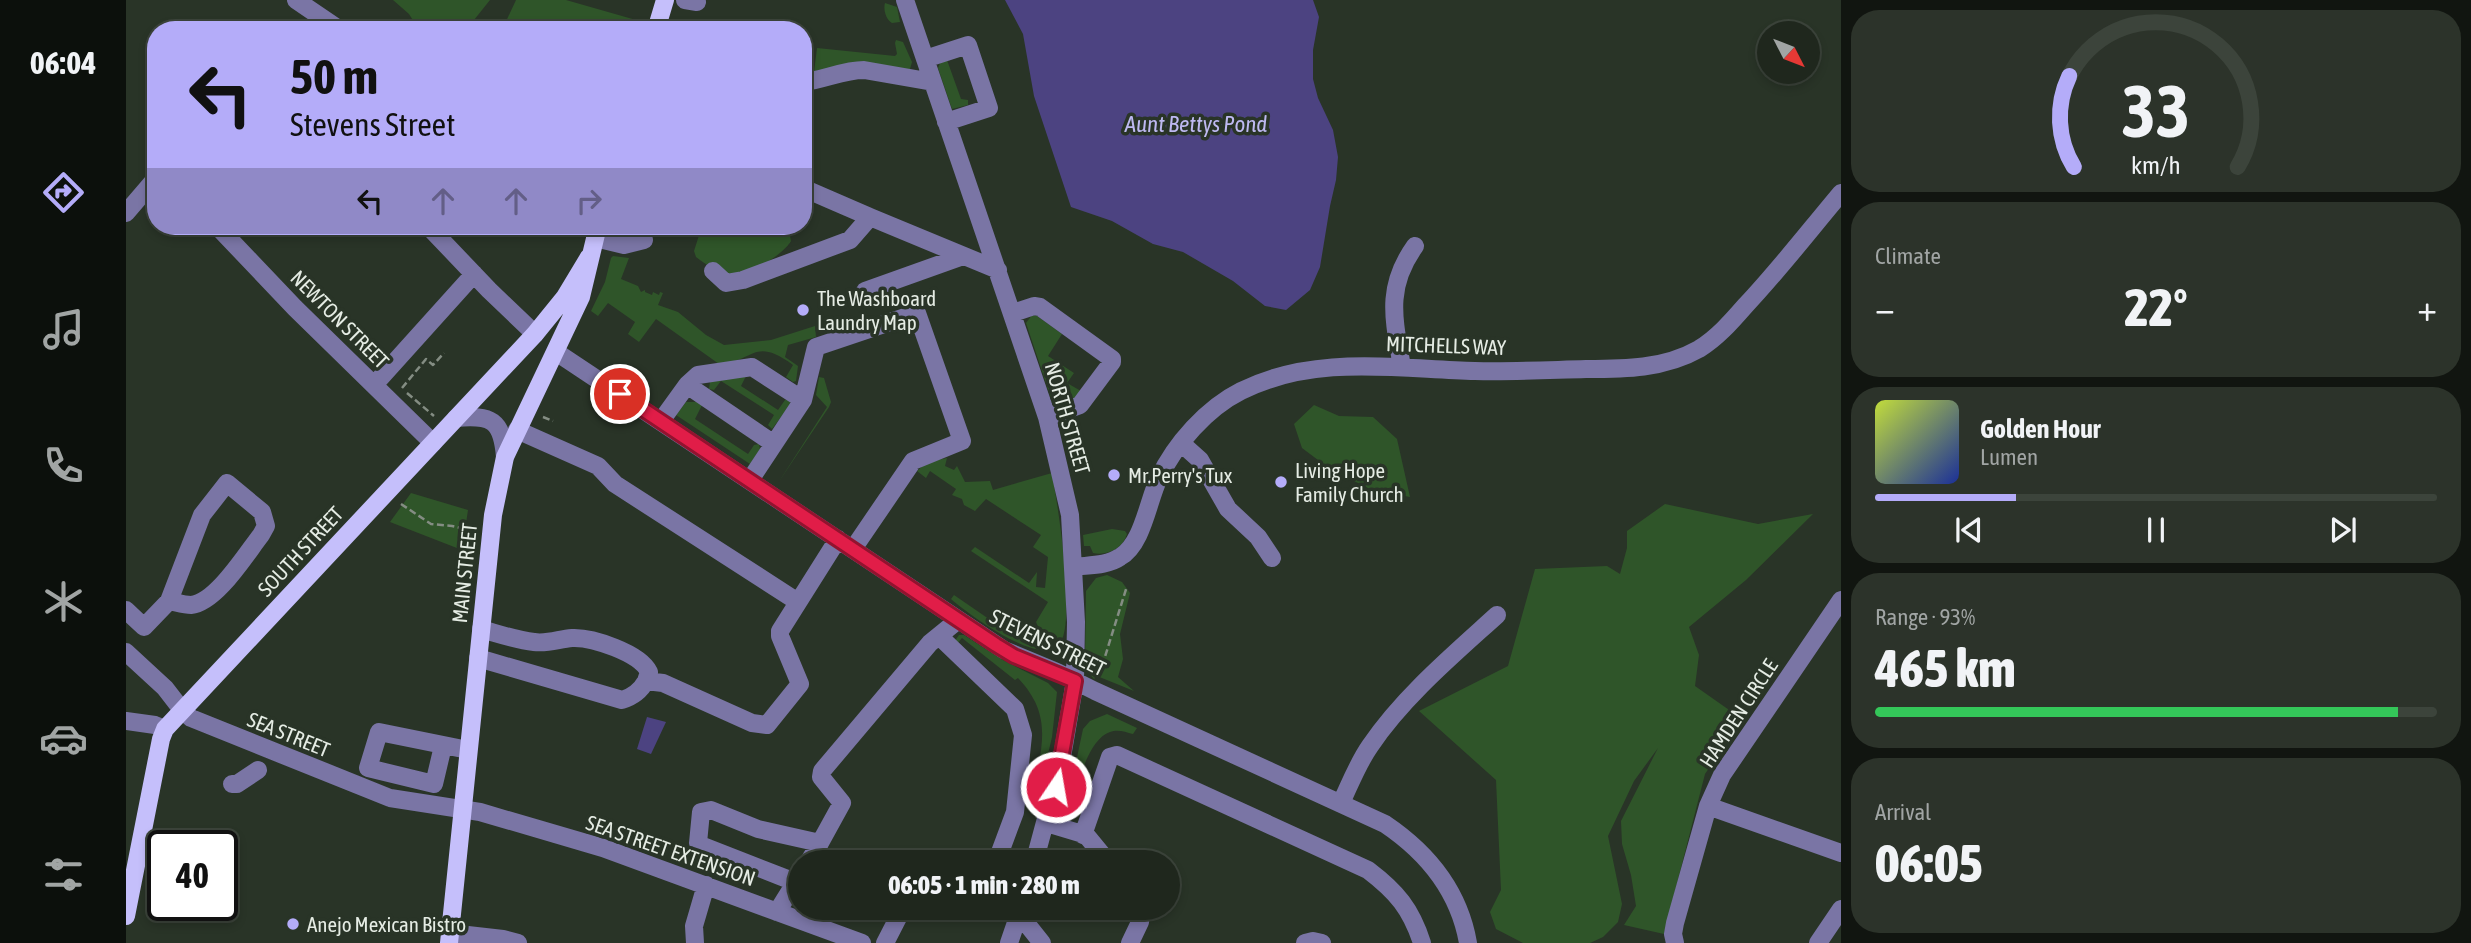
<!DOCTYPE html>
<html lang="en">
<head>
<meta charset="utf-8">
<style>
	:root { --surface:#1f271d; --page:#2c332a; --text:#f1f3f6; --muted:#a1a5a4; --line:#3c443b; --accent:#b4acf9 }
	body { margin:0; font-family:"Asap Condensed",sans-serif; background:var(--page); color:var(--text); height:100vh; display:flex; flex-direction:column; font-size:26px; white-space:nowrap }
	* { box-sizing:border-box; margin:0 }
	p { font-size:23px; color:var(--muted) }
	.icon { flex:none; width:38px; height:38px; fill:none; stroke:currentColor; stroke-width:2; stroke-linecap:round; stroke-linejoin:round }
	.map { position:relative; flex:1; overflow:hidden }
	.side { display:flex; flex-direction:column; gap:10px; padding:10px; background:#111510; width:630px }
	.side>* { flex:none }
	.banner { position:absolute; left:21px; top:21px; width:665px; height:214px; border-radius:28px; box-shadow:0 4px 10px #0003,0 0 0 2px var(--line); background:#b4acf9; color:#111; overflow:hidden }
	.needle { width:46px; rotate:132deg }
	.buttons { position:absolute; left:1631px; top:21px; display:grid; gap:14px }
	.buttons a { display:grid; place-items:center; width:63px; height:63px; border-radius:50%; background:var(--surface); box-shadow:0 4px 10px #0003,0 0 0 2px var(--line); font-size:35px }
	.speed { position:absolute; left:21px; top:830px; display:flex; gap:14px; font-size:35px; font-weight:700; text-align:center }
	.speed>* { display:grid; place-content:center; width:91px; height:91px; border-radius:50%; background:var(--surface); box-shadow:0 4px 10px #0003,0 0 0 2px var(--line); line-height:1 }
	.speed .limit { border:4px solid #111; border-radius:10px; background:#fff; color:#111 }
	.pin { position:absolute; display:grid; place-items:center; width:60px; height:60px; color:#fff; margin:-30px; border:4px solid #fff; border-radius:50%; box-shadow:0 2px 7px #0007 }
	.me { position:absolute; width:77px; margin:-38px; rotate:12deg; stroke-linejoin:round; filter:drop-shadow(0 0 5px #0008) }
	.turn { display:flex; align-items:center; gap:24px; height:147px; padding:0 28px; font-size:32px }
	.turn .icon { width:91px; height:91px; stroke-width:2.5 }
	.turn b { display:block; font-size:49px; line-height:60px }
	.lanes { display:flex; align-items:center; height:66px; padding:0 28px; background:#0003; justify-content:center; gap:35px; direction:ltr }
	.lanes .off { opacity:.35 }
	.big { font-size:52px; font-weight:800; line-height:1.1 }
	.side .tile { flex:1; display:flex; flex-direction:column; justify-content:center; gap:10px; min-width:0; padding:0 24px; border-radius:28px; background:var(--page) }
	.side .dial { align-items:center; gap:0 }
	.dial svg { height:182px; overflow:visible; fill:none; stroke:var(--line); stroke-width:7; stroke-linecap:round; text-anchor:middle }
	.dial text { fill:var(--text); stroke:none }
	.song { display:flex; align-items:center; gap:21px }
	.cover { width:84px; height:84px; border-radius:10px; background:linear-gradient(135deg,hsl(70 70% 55%),hsl(230 70% 35%)) }
	.played { height:7px; border-radius:4px; background:linear-gradient(90deg,var(--accent) 25%,var(--line) 25%) }
	.keys { display:flex; justify-content:space-around; direction:ltr }
	.heat { display:flex; justify-content:space-between; align-items:center; font-size:38px; direction:ltr }
	.charge { height:10px; border-radius:5px; background:linear-gradient(90deg,#34c759 93%,var(--line) 0) }
	.trip { position:absolute; left:662px; top:850px; width:392px; height:70px; border-radius:35px; background:var(--surface); box-shadow:0 4px 10px #0003,0 0 0 2px var(--line); font-weight:800; line-height:70px; text-align:center }
	main { display:flex; flex:1; min-height:0 }
	.tab-bar { display:flex; flex-direction:column; width:126px; justify-content:space-around; align-items:center; background:#0c100c; color:var(--muted) }
	.tab-bar .icon { width:49px; height:49px }
	.tab-bar .current { color:var(--accent) }
	.tab-bar b { font-size:32px; color:var(--text) }
	.map>svg:first-child { display:block }
	.green { fill:#2f5529 }
	.water { fill:#4c4381 }
	.lines { fill:none; stroke-linecap:round; stroke-linejoin:round }
	.path { stroke:#848d83; stroke-width:2.5; stroke-dasharray:7 3.5; stroke-linecap:butt }
	.minor { stroke:#7a75a5; stroke-width:18 }
	.major { stroke:#c5bffb; stroke-width:18 }
	.route-casing { stroke:#92132f; stroke-width:18 }
	.route { stroke:#e11d48; stroke-width:12 }
	.poi-dot { fill:#b4acf9; stroke:#293427; stroke-width:2.5 }
	.labels { text-anchor:middle; dominant-baseline:central; stroke-width:7; stroke-linejoin:round; paint-order:stroke }
	.poi-label { font-size:21px; fill:#e5ece4; stroke:#293427; text-anchor:start }
	.street-label { font-size:21px; fill:#e5ece4; stroke:#293427 }
	.water-label { font-size:23px; font-style:italic; fill:#beb9f1; stroke:#293427 }
</style>
</head>
<body>
<main>
<nav class="tab-bar">
<b>06:04</b>
<svg class="icon current" aria-label="directions" viewBox="0 0 24 24"><path d="M12 3l9 9-9 9-9-9zM9 14v-3h6M13 9l2 2-2 2"/></svg>
<svg class="icon" aria-label="music" viewBox="0 0 24 24"><path d="M9 18V5l10-2v13"/><circle cx="6" cy="18" r="3"/><circle cx="16" cy="16" r="3"/></svg>
<svg class="icon" aria-label="phone" viewBox="0 0 24 24"><path d="M5 4h4l2 5-3 2q2 4 5 5l2-3 5 2v4C11 20 4 13 5 4z"/></svg>
<svg class="icon" aria-label="climate" viewBox="0 0 24 24"><path d="M12 3v18M4 7l16 10M4 17L20 7"/></svg>
<svg class="icon" aria-label="car" viewBox="0 0 24 24"><path d="M5 17H2v-5l4-1 3-4h7l3 4 3 1v5h-3M9 17h6M6 11h13"/><circle cx="7" cy="17" r="2"/><circle cx="17" cy="17" r="2"/></svg>
<svg class="icon" aria-label="filters" viewBox="0 0 24 24"><path d="M4 7h16M4 17h16"/><circle cx="9" cy="7" r="2"/><circle cx="15" cy="17" r="2"/></svg>
</nav>
<div class="map">
<svg width="1715" height="943" viewBox="0 0 1715 943">
	<rect width="100%" height="100%" fill="#293427"/>
	<path class="green" d="M267 0H364L348 20 346 30H293L283 14Z
		M390 0H440L517 22 514 30H376Z
		M759 3 771 7 774 22 766 23C760 20 757 9 759 3Z
		M770 40 777 42 786 62 784 69 688 72 691 48 769 56 771 54 769 43Z
		M821 60 835 99 842 100V105L826 109 812 68 815 61Z
		M576 226H662L665 241C658 254 619 279 604 276 593 274 578 263 570 257L568 251Z
		M487 256 503 258 495 279 512 286 515 292 519 290V292L526 295 527 292 533 295 534 292 537 293 532 305 552 312 580 335 598 345 645 340 689 326 690 337 662 345 659 357 672 366 670 381 667 382 660 377 667 365C627 336 629 362 593 364L530 319 513 342 502 334 509 322 482 303 472 316 465 311 479 282 485 258Z
		M906 315 911 316 936 334 922 356 948 373 941 383 955 391 950 398 931 406 926 401 900 323Z
		M621 374 615 386 652 410 659 400H664V405L646 429 642 425 648 415 595 381 588 390 583 389 584 382Z
		M693 377 698 378 705 402 703 407 652 483 701 407 690 395Z
		M560 402H571L576 405 569 419 622 454 628 445 633 444 634 449 624 464 550 415Z
		M1188 405 1213 416 1247 417 1271 439 1284 497 1244 489 1204 469 1176 448 1168 424Z
		M821 458 819 466 828 470 831 466 839 482 864 481 867 490 926 473C931 501 952 628 932 646 911 665 842 614 825 599L828 595 892 639 901 627 909 640 917 638 910 622 922 602 845 551 849 547 903 583 911 572 910 587 919 588 922 557 907 547 915 535 860 499 849 511 838 505 836 499 826 495 830 489 804 471 800 478 791 471 801 462Z
		M285 493 342 510 336 550 264 522Z
		M1539 504 1632 524 1687 514 1620 580 1563 627 1573 655 1569 686 1616 719 1579 774 1538 934 1498 925 1510 906 1505 875 1496 844 1495 821 1532 748 1508 781 1482 836 1496 904 1492 922 1477 937 1464 943H1397L1370 929 1364 912 1375 890 1370 780 1293 711 1382 666 1409 569 1481 566 1494 574 1501 548V531Z
		M986 529 999 531 1001 534C997 548 982 556 967 553L964 546H958L957 535Z
		M981 575 996 582 1004 593 994 634 997 659 992 677 1008 691 971 676 968 679 962 672 959 662 960 591 970 578Z
		M833 635H838L877 660 922 683 931 692 926 737 912 797 908 792C915 746 928 716 892 678L889 680 836 638 830 645 828 642Z
		M981 714 1011 728 1007 734C999 732 992 729 984 732 960 740 949 794 943 817L938 819 957 729 964 721Z"/>
	<path class="water" d="M879 0H1187L1193 17 1187 50V79L1192 98 1207 130 1212 157 1210 180 1204 206 1194 267 1184 290 1160 310 1139 306 1107 281 1057 252 1027 244 986 221 945 207 908 96 897 34Z
		M521 717 540 722 525 754 511 749Z"/>
	<g class="lines">
		<path class="path" d="M276 388 300 359 307 365 318 353
			M281 393 308 416
			M417 417 427 421
			M275 504 305 524 326 526 348 531
			M973 676 1001 586"/>
		<path class="minor" d="M170 0 214 30
			M559 0 571 2
			M779 0 921 417 944 515 950 622 949 681 935 763 908 863
			M799 59 842 45 863 108 820 122
			M677 82C698 80 717 70 738 70L807 82
			M677 188 744 217
			M0 213 30 178
			M91 226 169 308 307 443
			M302 226 363 290 409 334
			M469 238 498 245 518 240
			M587 271 600 283 617 280 724 240 744 217 872 270
			M739 291 837 256
			M887 313 908 306 914 307 986 359V362L954 405 921 417
			M430 352 878 650 931 672 969 691 1259 824C1302 853 1333 891 1342 943
			M1276 367C1268 319 1259 288 1289 246
			M248 385 348 274
			M561 385 572 375 626 367 677 400
			M330 418C365 415 376 419 379 457
			M535 421 561 385 648 444
			M391 430 472 466 489 484 672 602
			M1055 443 1074 460 1102 509 1132 537 1146 558
			M624 480 677 400 690 347 791 313 836 441 787 461 727 549
			M948 567C962 565 981 566 994 557 1017 544 1022 500 1033 478 1049 444 1081 408 1115 391 1189 354 1270 369 1349 371 1386 372 1423 370 1460 369 1498 369 1538 369 1573 349 1591 338 1605 322 1619 306 1653 270 1683 231 1715 193
			M0 610 18 627 43 601 76 515 101 483 136 512 140 526 135 535C120 554 90 603 65 605 58 605 49 602 43 601
			M355 629C373 634 390 640 408 642 422 644 433 639 446 638 466 637 514 653 523 672L520 681
			M813 636 889 709 897 735 889 812 870 863
			M0 652 39 688 56 710 65 718 264 798 354 812 477 848 736 943
			M352 658 496 700C506 697 515 690 520 681L537 683 626 723 641 725 674 684 654 636V631L712 539
			M0 721 29 725 39 729
			M317 746 308 784 242 768 253 732 342 750
			M106 784H111L132 770
			M1215 803C1224 784 1232 763 1244 746 1277 697 1328 654 1371 615
			M1582 806 1715 853
			M920 823 960 835 983 863
			M957 835 984 757 991 755 1242 870C1271 892 1285 909 1296 943
			M694 843 716 803 695 777 696 771 804 643 831 621
			M669 882 574 845 572 843 575 812 585 810 632 829 694 843 682 863
			M651 912 674 875
			M893 914 916 943
			M324 933 377 939 392 943
			M569 943 568 926 580 885
			M759 943 777 908
			M883 943 895 908
			M1004 943 1014 922 1016 908
			M1179 943 1187 941 1196 943
			M1549 943 1547 934 1549 923 1582 806 1596 775 1715 600
			M1692 943 1715 909"/>
		<path class="major" d="M530 30 539 0
			M0 916 35 739 39 729 409 334 439 297 463 257
			M323 943 367 515 379 457 455 297 472 226"/>
	</g>
	<g class="lines">
		<g class="route-casing">
			<path id="route" d="M494 394 870 645 888 656 949 681 930 787"/>
		</g>
		<use href="#route" class="route"/>
	</g>
	<g class="poi-dot">
		<circle cx="677" cy="310" r="7"/>
		<circle cx="988" cy="475" r="7"/>
		<circle cx="1155" cy="482" r="7"/>
		<circle cx="167" cy="924" r="7"/>
	</g>
	<g class="labels">
		<g class="poi-label">
			<text x="691" y="298">The Washboard<tspan x="691" dy="24">Laundry Map</tspan></text>
			<text x="1169" y="470">Living Hope<tspan x="1169" dy="24">Family Church</tspan></text>
			<text x="1002" y="475">Mr.Perry's Tux</text>
			<text x="181" y="924">Anejo Mexican Bistro</text>
		</g>
		<g class="street-label">
			<text transform="translate(214 319) rotate(45)">NEWTON STREET</text>
			<text transform="translate(1320 345) rotate(2)">MITCHELLS WAY</text>
			<text transform="translate(942 418) rotate(74)">NORTH STREET</text>
			<text transform="translate(174 551) rotate(-47)">SOUTH STREET</text>
			<text transform="translate(338 573) rotate(-84)">MAIN STREET</text>
			<text transform="translate(922 642) rotate(26)">STEVENS STREET</text>
			<text transform="translate(1612 713) rotate(-57)">HAMDEN CIRCLE</text>
			<text transform="translate(163 734) rotate(22)">SEA STREET</text>
			<text transform="translate(545 850) rotate(19)">SEA STREET EXTENSION</text>
		</g>
		<g class="water-label">
			<text x="1070" y="124">Aunt Bettys Pond</text>
		</g>
	</g>
</svg>
<div class="buttons">
<a><svg class="needle" viewBox="-14 -14 28 28"><path d="M0-13l5 13h-10z" fill="#e53935"/><path d="M0 13l5-13h-10z" fill="#a1a5a4"/></svg></a>
</div>
<div class="speed"><div class="limit">40</div></div>
<div class="pin" style="left:494px;top:394px;background:#d93025"><svg class="icon" aria-label="arrive" viewBox="0 0 24 24"><path d="M6 21V4h12l-3 4 3 4H6"/></svg></div>
<svg class="me" style="left:930px;top:787px" viewBox="-20 -20 40 40"><circle r="17" fill="#e11d48" stroke="#fff" stroke-width="3"/><path d="M0-11L8 9 0 5-8 9z" fill="#fff"/></svg>
<div class="trip">06:05 · 1 min · 280 m</div>
<div class="banner">
<div class="turn"><svg class="icon" aria-label="left" viewBox="0 0 24 24"><path d="M17 20v-9H6M10 6l-5 5 5 5"/></svg><div><b>50 m</b>Stevens Street</div></div>
<div class="lanes"><svg class="icon" aria-label="left" viewBox="0 0 24 24"><path d="M17 20v-9H6M10 6l-5 5 5 5"/></svg><svg class="icon off" aria-label="ahead" viewBox="0 0 24 24"><path d="M12 20V5M6 11l6-6 6 6"/></svg><svg class="icon off" aria-label="ahead" viewBox="0 0 24 24"><path d="M12 20V5M6 11l6-6 6 6"/></svg><svg class="icon off" aria-label="right" viewBox="0 0 24 24"><path d="M7 20v-9h11M14 6l5 5-5 5"/></svg></div>
</div>
</div>
<section class="side">
<div class="tile dial"><svg viewBox="0 0 100 80">
<path d="M14 69A42 42 0 1 1 86 69"/>
<path d="M14 69A42 42 0 0 1 12 29" stroke="#b4acf9"/>
<text x="50" y="56" font-size="32" font-weight="700">33</text>
<text x="50" y="72" font-size="11">km/h</text>
</svg></div>
<div class="tile"><p>Climate</p>
<div class="heat"><a>−</a><b class="big">22°</b><a>+</a></div>
</div>
<div class="tile">
<div class="song"><i class="cover"></i><div><b>Golden Hour</b><p>Lumen</p></div></div>
<div class="played"></div>
<div class="keys"><svg class="icon" aria-label="previous" viewBox="0 0 24 24"><path d="M18 5L8 12l10 7zM5 5v14"/></svg><svg class="icon" aria-label="pause" viewBox="0 0 24 24"><path d="M8 5v14M16 5v14"/></svg><svg class="icon" aria-label="next" viewBox="0 0 24 24"><path d="M6 5l10 7-10 7zM19 5v14"/></svg></div>
</div>
<div class="tile"><p>Range · 93%</p><b class="big">465 km</b><div class="charge"></div></div>
<div class="tile"><p>Arrival</p><b class="big">06:05</b></div>
</section>
</main>
</body>
</html>
